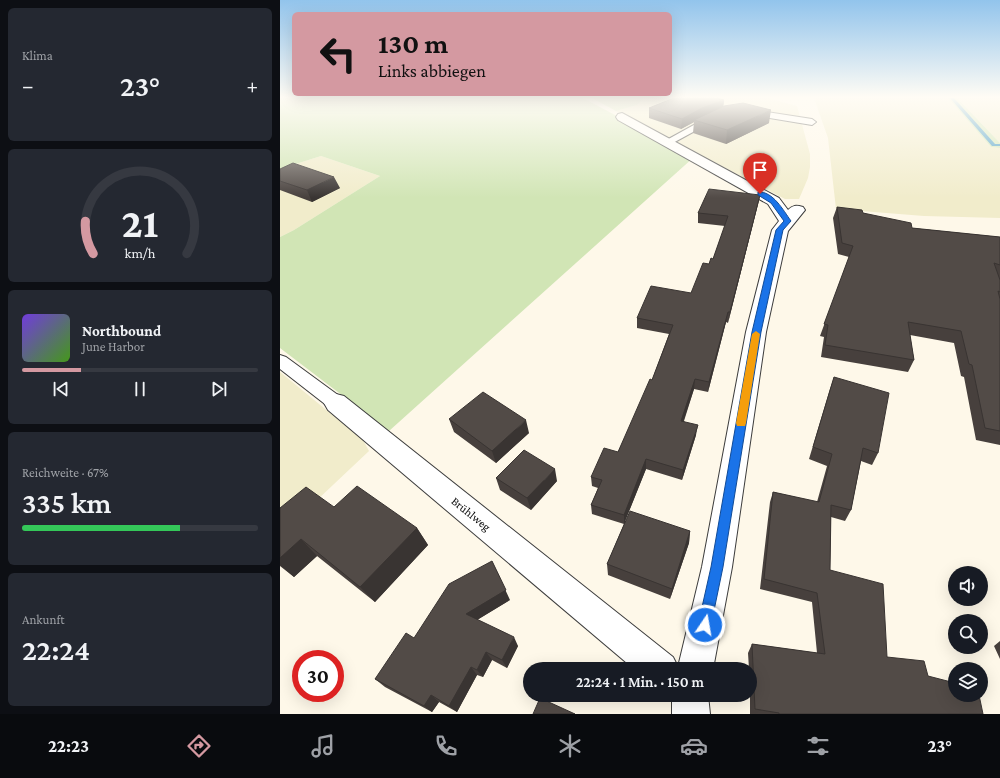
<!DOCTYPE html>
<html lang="de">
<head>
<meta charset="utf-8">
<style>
	:root { --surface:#171b24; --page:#242831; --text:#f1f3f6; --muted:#9ea1a6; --line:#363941; --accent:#d499a1 }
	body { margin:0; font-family:"Crimson Pro",serif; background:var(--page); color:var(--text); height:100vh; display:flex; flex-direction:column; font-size:15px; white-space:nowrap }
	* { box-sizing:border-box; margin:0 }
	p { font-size:13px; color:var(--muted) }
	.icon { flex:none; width:22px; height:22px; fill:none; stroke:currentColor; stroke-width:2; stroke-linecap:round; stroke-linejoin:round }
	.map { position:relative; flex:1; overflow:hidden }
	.side { display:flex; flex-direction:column; gap:8px; padding:8px; background:#0d0f14; width:280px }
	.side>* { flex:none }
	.guide { position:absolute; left:12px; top:12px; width:380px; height:84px; border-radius:6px; box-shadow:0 4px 16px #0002; background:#d499a1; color:#111; overflow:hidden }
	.tools { position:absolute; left:668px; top:566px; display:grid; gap:8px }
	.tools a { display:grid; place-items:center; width:40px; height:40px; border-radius:50%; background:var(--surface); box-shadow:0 4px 16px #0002; font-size:20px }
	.speed { position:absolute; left:12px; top:650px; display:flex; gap:8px; font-size:20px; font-weight:700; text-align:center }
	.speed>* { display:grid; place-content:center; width:52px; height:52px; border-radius:50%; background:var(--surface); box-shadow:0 4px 16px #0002; line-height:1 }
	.speed .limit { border:6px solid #d22; background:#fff; color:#111 }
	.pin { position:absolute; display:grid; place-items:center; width:34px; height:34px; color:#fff; margin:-41px -17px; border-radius:50% 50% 50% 0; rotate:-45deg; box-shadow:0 0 4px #0007 }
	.pin .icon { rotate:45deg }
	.me { position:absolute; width:44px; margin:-22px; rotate:12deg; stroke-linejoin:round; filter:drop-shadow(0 0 3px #0008) }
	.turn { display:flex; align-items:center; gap:14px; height:84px; padding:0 20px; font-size:18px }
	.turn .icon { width:52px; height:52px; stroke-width:2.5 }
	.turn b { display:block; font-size:28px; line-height:34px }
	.big { font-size:30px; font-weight:600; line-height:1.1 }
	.side .widget { flex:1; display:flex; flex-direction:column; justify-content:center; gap:6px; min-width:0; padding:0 14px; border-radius:6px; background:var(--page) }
	.side .dial { align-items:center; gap:0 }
	.dial svg { height:104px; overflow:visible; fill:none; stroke:var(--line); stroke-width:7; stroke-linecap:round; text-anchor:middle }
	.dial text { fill:var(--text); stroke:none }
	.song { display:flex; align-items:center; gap:12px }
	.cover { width:48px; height:48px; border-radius:6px; background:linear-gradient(135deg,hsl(260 70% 55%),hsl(100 70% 35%)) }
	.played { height:4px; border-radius:2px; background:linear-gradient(90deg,var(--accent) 25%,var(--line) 25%) }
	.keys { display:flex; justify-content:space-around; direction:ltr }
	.heat { display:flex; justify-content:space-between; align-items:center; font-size:22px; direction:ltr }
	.charge { height:6px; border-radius:3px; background:linear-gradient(90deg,#34c759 67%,var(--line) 0) }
	.trip { position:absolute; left:243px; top:662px; width:234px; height:40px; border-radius:20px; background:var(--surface); box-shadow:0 4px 16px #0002; font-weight:600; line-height:40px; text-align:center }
	.dock { display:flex; height:64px; justify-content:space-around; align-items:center; background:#090b0e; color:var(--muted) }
	.dock .icon { width:28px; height:28px }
	.dock .on { color:var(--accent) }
	.dock b { font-size:18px; color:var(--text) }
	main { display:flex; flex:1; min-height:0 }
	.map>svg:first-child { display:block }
	.farmland { fill:#f1eccb }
	.green { fill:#d1e5b5 }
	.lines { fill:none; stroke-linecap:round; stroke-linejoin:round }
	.stream { fill:#3c96c4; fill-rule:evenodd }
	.lane-casing { stroke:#3d3d3d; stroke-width:2 }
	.street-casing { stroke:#3d3d3d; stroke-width:2 }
	.lane { fill:#fff; fill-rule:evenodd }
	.street { fill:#fff; fill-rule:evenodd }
	.wall { fill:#47403d }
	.shaded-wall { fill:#393432 }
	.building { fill:#524b47; stroke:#393432 }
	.route { fill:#1a73e8; stroke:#114b97 }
	.slow { fill:#f59e0b }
	.labels { text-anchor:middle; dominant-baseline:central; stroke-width:4; stroke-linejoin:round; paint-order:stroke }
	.near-street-label { font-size:12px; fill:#0a0a0a; stroke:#fff }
</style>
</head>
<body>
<main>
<section class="side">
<div class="widget"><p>Klima</p>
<div class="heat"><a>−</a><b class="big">23°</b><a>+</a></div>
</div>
<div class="widget dial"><svg viewBox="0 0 100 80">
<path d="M14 69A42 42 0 1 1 86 69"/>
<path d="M14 69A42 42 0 0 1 8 44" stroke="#d499a1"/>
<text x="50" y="56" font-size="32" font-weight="700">21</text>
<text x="50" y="72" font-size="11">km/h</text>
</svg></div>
<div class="widget">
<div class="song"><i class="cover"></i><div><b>Northbound</b><p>June Harbor</p></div></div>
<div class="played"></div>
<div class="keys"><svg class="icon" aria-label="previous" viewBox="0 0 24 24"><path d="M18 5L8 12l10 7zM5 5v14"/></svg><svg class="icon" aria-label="pause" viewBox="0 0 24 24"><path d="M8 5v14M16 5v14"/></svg><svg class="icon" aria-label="next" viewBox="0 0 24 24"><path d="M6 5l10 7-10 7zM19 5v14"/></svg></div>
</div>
<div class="widget"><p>Reichweite · 67%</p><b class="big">335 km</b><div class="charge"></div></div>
<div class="widget"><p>Ankunft</p><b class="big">22:24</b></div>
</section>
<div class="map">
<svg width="720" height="714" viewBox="0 0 720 714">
	<rect width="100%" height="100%" fill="#fef8e9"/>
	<path class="farmland" d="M364 98H487L517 106 530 154V167L528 178 519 199H505L336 111 357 105Z
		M534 98H668L711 147 720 148V218L644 216 556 209 548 138Z
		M677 98H720V143Z
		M41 156 100 176 14 230 0 237V169Z
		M0 372 83 440 89 451 0 535Z"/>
	<path class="green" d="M0 98H303L414 157 109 431 0 348V237L14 230 100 176 41 156 0 169Z
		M312 98H364L357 105 336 111Z
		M668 98H677L720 143V148L711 147Z"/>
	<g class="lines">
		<path class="stream" d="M670 98H674L715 144H720V146H712Z"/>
		<g class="lane-casing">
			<path id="lane" d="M468 109 532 119 536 122 532 125 465 114 464 112Z
				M432 115 435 116 436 118 435 120 391 144H385L383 142Z
				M0 355 6 357 62 398 65 403 62 408 56 410 50 408 0 369Z"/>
		</g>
		<g class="street-casing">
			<path id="street" d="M342 113 499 198 508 210C513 205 516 205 523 207L525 210 508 231 486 332 452 567 433 669H354L48 410 44 403 48 396 56 394 64 396 393 657 398 667 422 567 466 332 492 230 499 221 488 204 338 120 336 117 338 114Z
				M392 695H428L430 714H392Z"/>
		</g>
		<use href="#lane" class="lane"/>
		<use href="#street" class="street"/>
	</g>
	<path class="wall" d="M444 100 443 107 489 123 446 144 413 133 414 122 401 129 369 118V108Z
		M0 169 60 188 32 202 0 190Z
		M480 195 478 204 448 323 446 322 428 392 414 389 404 421 416 435 402 480 366 469 345 521 410 531 409 543 390 599 328 575 327 564 344 524 312 514 311 505 318 488 312 486 311 477 338 452 372 380 389 334 357 328V318L411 293 429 264 433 259 445 226 418 223V213Z
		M557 207 583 213 632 228 720 237V445L696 440 684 377 681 376 674 343 630 335 634 360 628 372 541 357 544 337 540 336 569 257 558 254 553 218Z
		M554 377 598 453 592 465 581 461 571 510 565 521 551 517 550 570 607 657 648 676 703 714H470V669H469L468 653 472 644 537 653 532 602 480 589 490 502 493 492 537 502 547 466 529 459 550 389Z
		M169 419 249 433 216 463 174 432Z
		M216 478 277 481 251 510 220 490Z
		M54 507 137 528 148 545 95 602 37 556 14 577 0 566V508Z
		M230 600 197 620 238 646 227 668 212 660 203 677 197 675 177 712 159 702 152 712 105 687 95 679 134 638Z
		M720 641V659L714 646Z"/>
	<path class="shaded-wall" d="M444 100 443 110 414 120V122L401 129 402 119 422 108Z
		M491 110 489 123 446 144 447 130Z
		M54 177 60 188 32 202 27 190Z
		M480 195 478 204 448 323 450 312Z
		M448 312 446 322 428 392 429 382Z
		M415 379 414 389 400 431 401 421Z
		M246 420 249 433 216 463 212 451Z
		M418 425 416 435 402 480 403 470Z
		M366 459V469L344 524V515Z
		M275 469 277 481 251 510 247 498Z
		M137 528 148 545 95 602 80 587Z
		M410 531 409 543 390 599 392 589Z
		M21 539 37 556 14 577 0 565V558Z
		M212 561 230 600 192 623 186 614Z
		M234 637 238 646 227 668 222 660Z
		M206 652 212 660 203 677 197 670Z
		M191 667 197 675 177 712 169 706Z
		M151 695 159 702 152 712 144 706Z"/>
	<path class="building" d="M394 98H437L444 100 422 108 402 119 369 108Z
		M463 103 491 110 447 130 414 120 444 106Z
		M13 163 54 177 27 190 0 181V169Z
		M429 189 480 195 450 312H448L429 382 415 379 401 421 418 425 403 470 366 459 344 515 311 505 322 480 311 477 324 448 338 452 370 379 372 380 393 325 357 318 371 286 411 293 423 263 429 264 431 258 433 259 448 216 418 213Z
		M557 207 582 210 583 213 631 223 632 228 720 237V265L714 263 720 280V292L718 291 720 299V431L705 428 692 365 689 364 681 331 628 322 634 360 545 345 548 325 544 324 573 246 562 243Z
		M554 377 609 393 598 453 583 448 571 510 551 505 550 570 603 584 607 657 644 661 648 676 675 683V695H699L703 714H499V713L475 709 472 644 545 654 537 593 484 579 493 492 539 502 552 454 533 447Z
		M203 392 246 420 212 451 169 419Z
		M244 450 275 469 247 498 216 478Z
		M77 486 137 528 80 587 21 539 0 558V508L26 487 54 507Z
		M350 511 410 531 392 589 327 564Z
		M212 561 226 590 186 614 234 637 222 660 206 652 197 670 191 667 169 706 151 695 144 706 95 679 126 633 134 638 169 584Z
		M260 698 295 714H253Z"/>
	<linearGradient id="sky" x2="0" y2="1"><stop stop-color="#92c4ec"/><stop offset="0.49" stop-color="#fffcf5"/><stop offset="1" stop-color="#fffcf5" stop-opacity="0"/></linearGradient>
	<rect width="720" height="198" fill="url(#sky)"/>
	<path class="route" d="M478 192C493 191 503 210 511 221L503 230 481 332 443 567 431 625 429 630 425 632 420 630 418 625 431 567 472 332 496 230 504 221 491 203 478 195Z"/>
	<path class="slow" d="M476 331 480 334 466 423 465 426H457L456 423 472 334Z"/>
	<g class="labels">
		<g class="near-street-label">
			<text transform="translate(191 514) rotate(39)">Brühlweg</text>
		</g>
	</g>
</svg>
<div class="tools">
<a><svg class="icon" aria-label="sound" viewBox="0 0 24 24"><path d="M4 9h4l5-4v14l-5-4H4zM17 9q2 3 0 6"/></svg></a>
<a><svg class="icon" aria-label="search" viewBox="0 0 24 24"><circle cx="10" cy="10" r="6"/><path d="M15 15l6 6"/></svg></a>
<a><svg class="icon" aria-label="layers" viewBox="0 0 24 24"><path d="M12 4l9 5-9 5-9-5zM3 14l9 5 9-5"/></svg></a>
</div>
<div class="speed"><div class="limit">30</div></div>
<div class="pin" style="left:480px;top:194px;background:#d93025"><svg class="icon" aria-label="arrive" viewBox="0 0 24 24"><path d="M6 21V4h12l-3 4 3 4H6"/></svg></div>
<svg class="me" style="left:425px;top:625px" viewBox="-20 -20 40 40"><circle r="17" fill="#1a73e8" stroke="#fff" stroke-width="3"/><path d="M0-11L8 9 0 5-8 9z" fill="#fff"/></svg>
<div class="trip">22:24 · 1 Min. · 150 m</div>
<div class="guide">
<div class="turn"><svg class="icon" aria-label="left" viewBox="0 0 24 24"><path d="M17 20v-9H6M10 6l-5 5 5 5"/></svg><div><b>130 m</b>Links abbiegen</div></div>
</div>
</div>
</main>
<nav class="dock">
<b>22:23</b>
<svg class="icon on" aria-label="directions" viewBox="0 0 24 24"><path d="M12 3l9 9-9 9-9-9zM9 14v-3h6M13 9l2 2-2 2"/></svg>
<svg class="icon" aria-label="music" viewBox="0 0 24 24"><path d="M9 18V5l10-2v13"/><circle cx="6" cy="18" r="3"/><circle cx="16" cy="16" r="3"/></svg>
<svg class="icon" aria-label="phone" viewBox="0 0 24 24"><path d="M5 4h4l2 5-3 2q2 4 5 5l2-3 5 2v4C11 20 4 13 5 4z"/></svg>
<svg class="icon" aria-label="climate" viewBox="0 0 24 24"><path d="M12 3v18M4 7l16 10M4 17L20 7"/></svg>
<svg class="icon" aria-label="car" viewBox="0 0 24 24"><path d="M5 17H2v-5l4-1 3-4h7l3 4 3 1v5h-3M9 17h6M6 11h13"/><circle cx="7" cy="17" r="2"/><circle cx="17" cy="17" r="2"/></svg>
<svg class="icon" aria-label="filters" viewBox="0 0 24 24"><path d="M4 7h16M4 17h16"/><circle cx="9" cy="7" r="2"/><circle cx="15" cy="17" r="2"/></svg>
<b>23°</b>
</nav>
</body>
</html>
